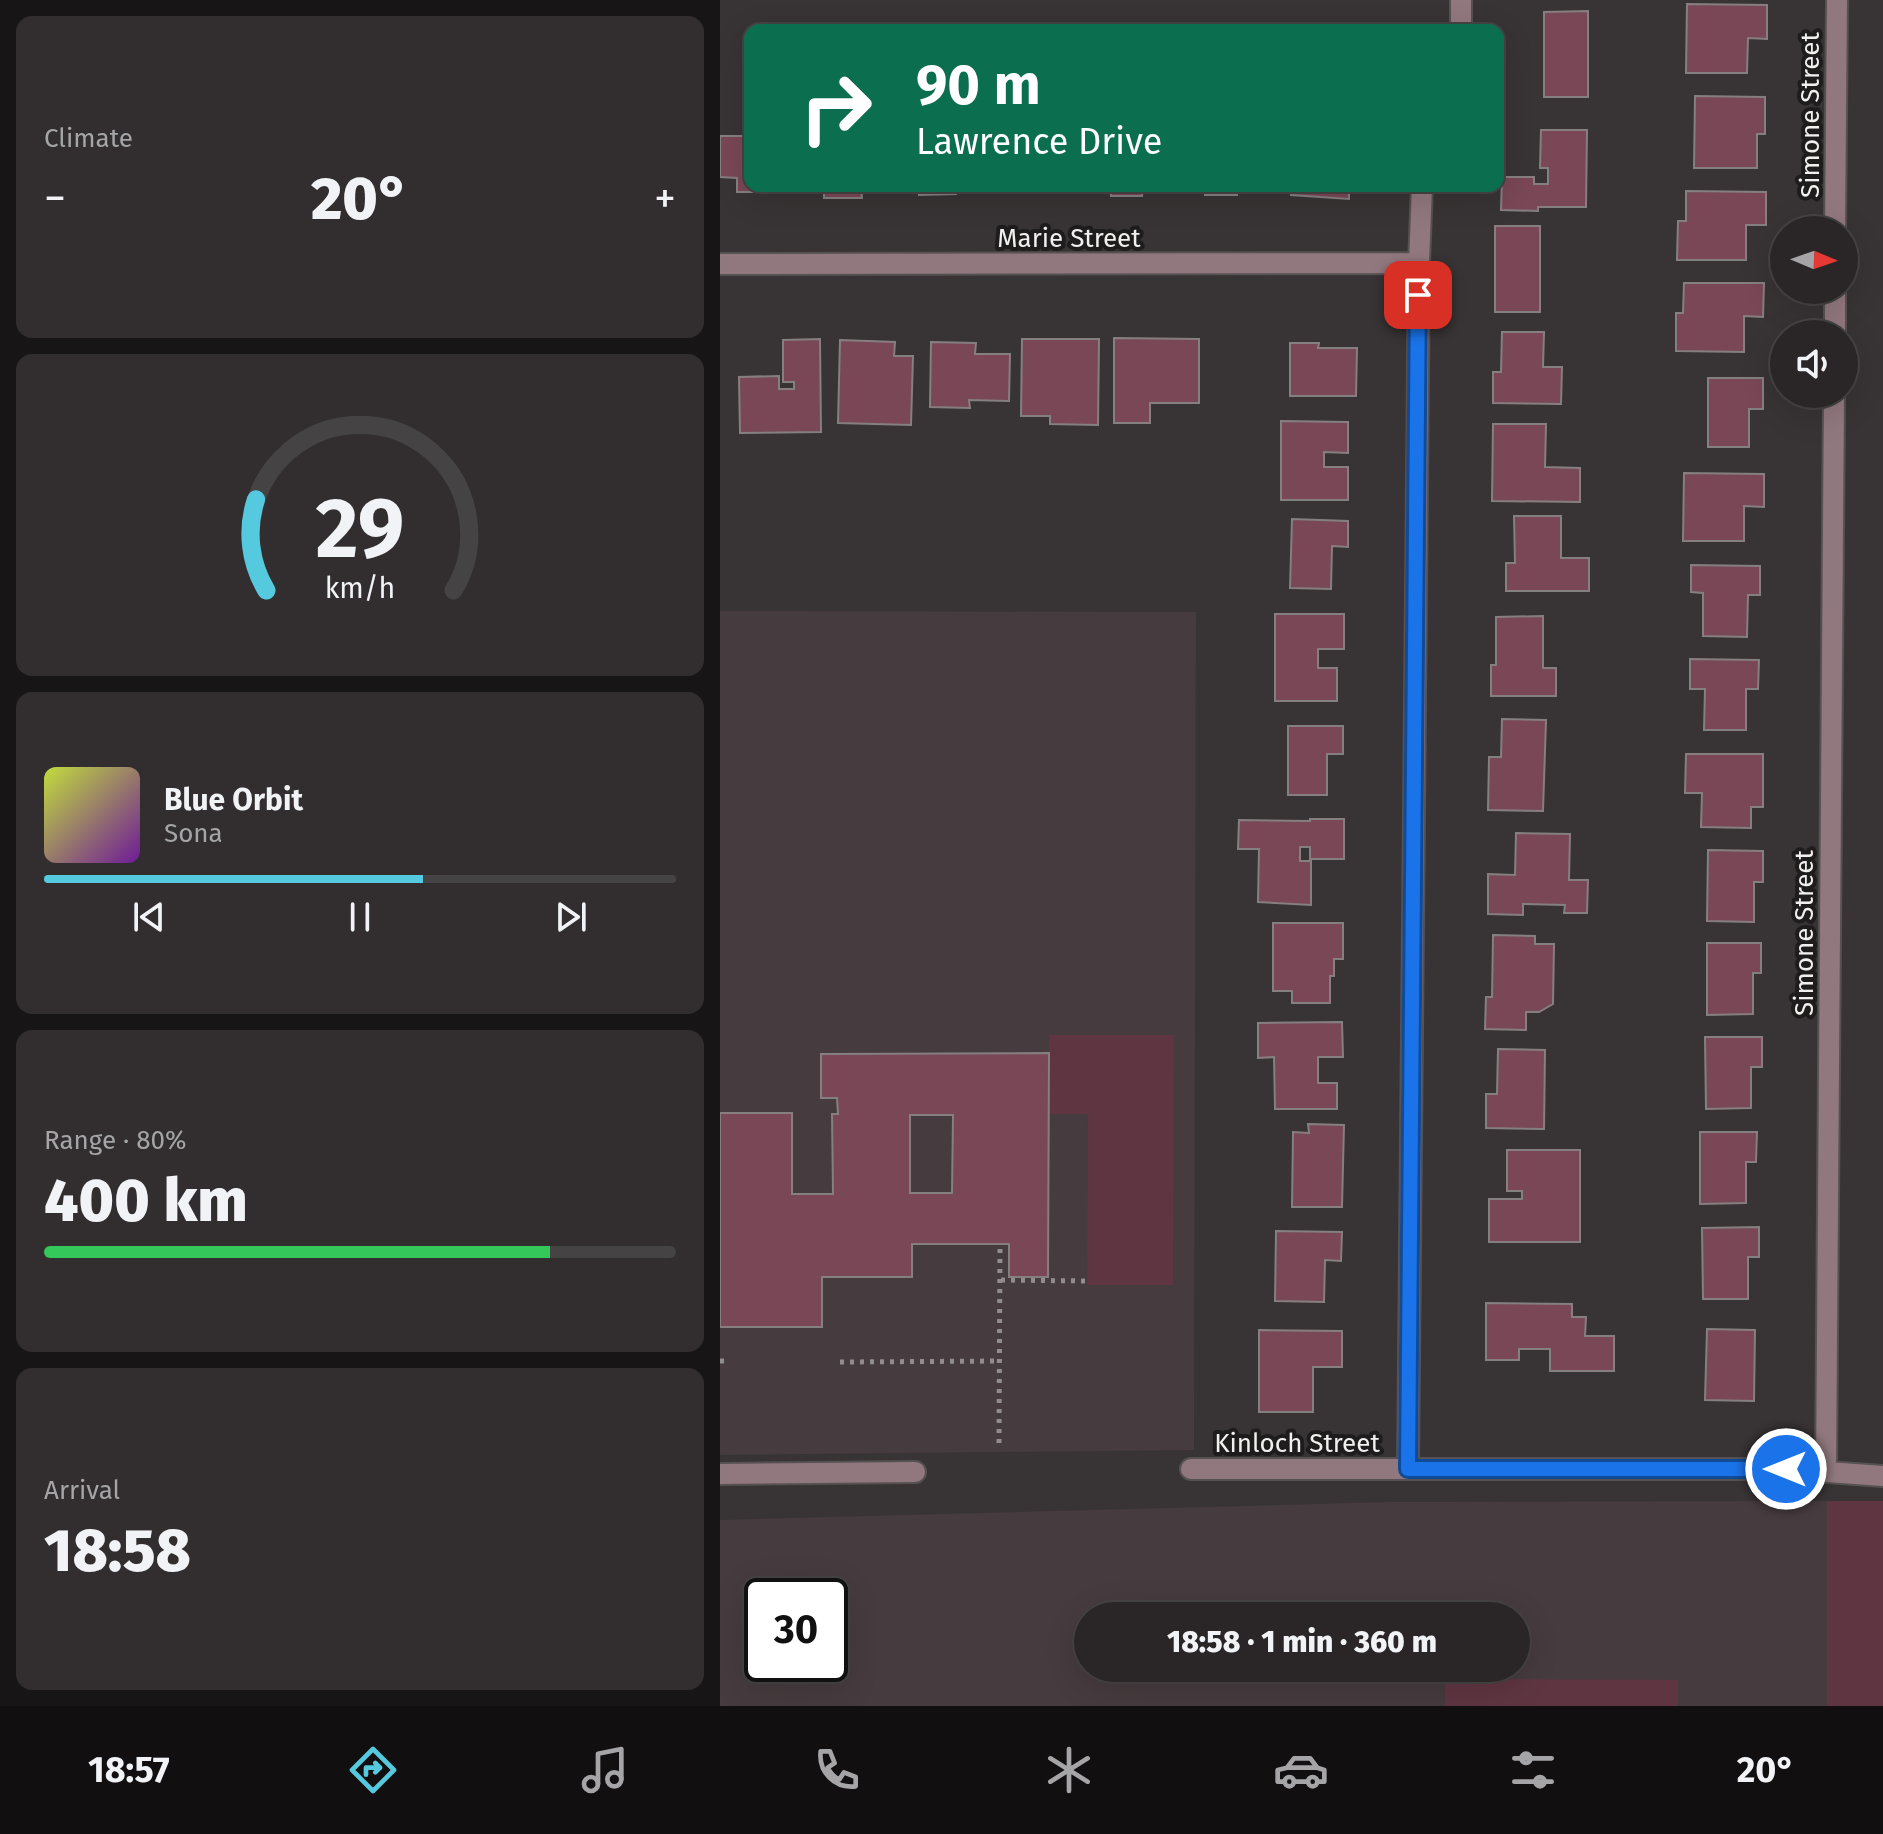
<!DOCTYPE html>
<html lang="en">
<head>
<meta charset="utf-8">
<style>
	:root { --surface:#2a2627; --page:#322e2f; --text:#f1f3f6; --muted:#a5a5a7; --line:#464344; --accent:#55cade }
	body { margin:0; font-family:"Fira Sans",sans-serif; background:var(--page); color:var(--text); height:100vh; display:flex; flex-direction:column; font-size:30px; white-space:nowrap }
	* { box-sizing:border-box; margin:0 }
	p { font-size:26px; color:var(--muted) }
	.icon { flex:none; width:44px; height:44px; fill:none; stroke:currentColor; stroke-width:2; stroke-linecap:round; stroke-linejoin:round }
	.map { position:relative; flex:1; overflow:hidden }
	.details { display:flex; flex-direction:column; gap:16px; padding:16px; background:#171515; width:720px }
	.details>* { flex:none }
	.hud { position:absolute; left:24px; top:24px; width:760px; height:168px; border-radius:16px; box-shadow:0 8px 32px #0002,0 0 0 2px var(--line); background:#0b6e4f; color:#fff; overflow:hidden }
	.needle { width:52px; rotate:92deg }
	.fabs { position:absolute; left:1050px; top:216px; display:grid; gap:16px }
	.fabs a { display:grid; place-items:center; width:88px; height:88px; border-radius:50%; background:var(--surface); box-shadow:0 8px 32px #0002,0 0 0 2px var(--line); font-size:40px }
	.speed { position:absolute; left:24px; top:1578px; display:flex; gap:16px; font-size:40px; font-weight:700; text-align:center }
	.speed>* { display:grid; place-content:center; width:104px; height:104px; border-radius:50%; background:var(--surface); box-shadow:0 8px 32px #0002,0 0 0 2px var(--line); line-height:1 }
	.speed .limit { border:4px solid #111; border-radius:12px; background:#fff; color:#111 }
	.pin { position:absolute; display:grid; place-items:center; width:68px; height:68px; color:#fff; margin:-34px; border-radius:16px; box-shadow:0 4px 12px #0006 }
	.me { position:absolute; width:88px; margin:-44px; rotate:270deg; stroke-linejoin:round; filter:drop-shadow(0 0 6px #0008) }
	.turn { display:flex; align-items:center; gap:28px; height:168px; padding:0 40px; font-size:36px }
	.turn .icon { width:104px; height:104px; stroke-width:2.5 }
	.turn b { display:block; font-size:56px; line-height:68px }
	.big { font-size:60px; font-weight:800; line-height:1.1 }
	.details .tile { flex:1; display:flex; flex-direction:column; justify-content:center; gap:12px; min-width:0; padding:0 28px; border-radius:16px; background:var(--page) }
	.details .dial { align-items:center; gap:0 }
	.dial svg { height:208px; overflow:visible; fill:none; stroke:var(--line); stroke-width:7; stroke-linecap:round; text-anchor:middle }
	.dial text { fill:var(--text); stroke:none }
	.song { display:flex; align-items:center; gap:24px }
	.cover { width:96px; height:96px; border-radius:12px; background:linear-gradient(135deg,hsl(70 70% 55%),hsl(280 70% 35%)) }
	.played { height:8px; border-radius:4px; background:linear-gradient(90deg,var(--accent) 60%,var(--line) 60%) }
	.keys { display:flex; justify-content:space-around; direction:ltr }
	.heat { display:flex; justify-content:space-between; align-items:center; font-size:44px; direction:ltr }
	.charge { height:12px; border-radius:6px; background:linear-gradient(90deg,#34c759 80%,var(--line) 0) }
	.trip { position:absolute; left:354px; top:1602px; width:456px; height:80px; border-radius:40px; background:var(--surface); box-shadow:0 8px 32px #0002,0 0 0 2px var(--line); font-weight:800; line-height:80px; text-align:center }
	.menu { display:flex; height:128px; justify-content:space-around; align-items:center; background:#110f10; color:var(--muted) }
	.menu .icon { width:56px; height:56px }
	.menu .on { color:var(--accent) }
	.menu b { font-size:36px; color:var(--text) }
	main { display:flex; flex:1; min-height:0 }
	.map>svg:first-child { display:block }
	.built { fill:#463b3e; fill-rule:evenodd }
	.green { fill:#5f3542 }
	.building { fill:#794756; stroke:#857f81; stroke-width:2; fill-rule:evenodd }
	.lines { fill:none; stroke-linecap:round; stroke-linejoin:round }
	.minor-casing { stroke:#565152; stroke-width:24 }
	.path { stroke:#918c8d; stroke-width:5; stroke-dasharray:4 6; stroke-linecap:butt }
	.minor { stroke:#91787e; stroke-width:20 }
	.route-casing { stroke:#114b97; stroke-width:20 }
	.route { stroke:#1a73e8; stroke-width:14 }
	.labels { text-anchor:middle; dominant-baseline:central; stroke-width:8; stroke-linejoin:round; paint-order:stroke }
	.street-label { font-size:26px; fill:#f2efef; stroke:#1e1c1c }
</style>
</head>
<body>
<main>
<section class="details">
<div class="tile"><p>Climate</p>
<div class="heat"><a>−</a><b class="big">20°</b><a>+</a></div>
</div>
<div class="tile dial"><svg viewBox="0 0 100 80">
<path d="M14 69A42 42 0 1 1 86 69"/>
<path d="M14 69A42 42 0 0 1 10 34" stroke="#55cade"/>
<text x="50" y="56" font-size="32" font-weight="700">29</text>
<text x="50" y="72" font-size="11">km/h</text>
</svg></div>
<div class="tile">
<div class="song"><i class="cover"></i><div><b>Blue Orbit</b><p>Sona</p></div></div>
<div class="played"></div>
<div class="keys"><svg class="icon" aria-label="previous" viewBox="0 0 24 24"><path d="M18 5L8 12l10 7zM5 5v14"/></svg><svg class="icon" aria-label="pause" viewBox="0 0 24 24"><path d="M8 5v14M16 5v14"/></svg><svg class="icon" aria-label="next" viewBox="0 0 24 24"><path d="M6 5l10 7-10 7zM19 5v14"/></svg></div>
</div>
<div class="tile"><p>Range · 80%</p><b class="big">400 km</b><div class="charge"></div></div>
<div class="tile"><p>Arrival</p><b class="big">18:58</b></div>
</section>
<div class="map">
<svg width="1163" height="1706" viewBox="0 0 1163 1706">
	<rect width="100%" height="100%" fill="#383334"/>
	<path class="built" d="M0 611 476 612 474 1450 0 1455Z
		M1107 1501V1706H0V1520L668 1502ZM42 1596H110V1664H42ZM368 1616H796V1668H368Z"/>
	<path class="green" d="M329 1035H454L453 1285H367L368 1114H329Z
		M1107 1501H1163V1706H1107Z
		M725 1679 958 1680V1706H725Z"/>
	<path class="building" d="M967 4 1047 5V39L1028 38 1027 73H966Z
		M868 11V97H824V12Z
		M975 96 1045 97V134H1037V168H974Z
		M821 130H867L866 207H818V211L781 210 782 177H814V184H828V168H820Z
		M0 136H30V186H44V192H17V178L0 177Z
		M104 186H141L142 198H104Z
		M199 186H236V194L199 195Z
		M296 186H328V193H296Z
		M390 186H423L422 196H391Z
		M438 186H517V195H485V187Z
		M572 186H629V199L571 195Z
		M966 191 1046 192V225H1026V260H957L958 221H966Z
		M775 226H820V312H775Z
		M964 283H1044L1043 317 1024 316V352L956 351V313H963Z
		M782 332H824L823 367H842L841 404 773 403V372H781Z
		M394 338 479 339V403H430V423H394Z
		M100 339 101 432 20 433 19 377 59 376V389H74V382H63V340Z
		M302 339H379L378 425 330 424V416H301Z
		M120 340 175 342 174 356H193L191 425 118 423Z
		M211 342 256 343 255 354H290L289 401 249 400 250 408 210 407Z
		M570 343H599L598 348H637L636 396H570Z
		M988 378H1043V409H1029V447H988Z
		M561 421 628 422V453L604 452V467H628V500H561Z
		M773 424H826L825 467 860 468V502L772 501Z
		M964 473 1044 474V507L1024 506V541H963Z
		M794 516H841V558H869V591H786V563H795Z
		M572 519 628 521V547L612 546 611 589 570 588Z
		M971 565 1040 566V595H1028L1027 637 983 636V593L971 592Z
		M555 614H624V649H598V668H617V701H555Z
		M823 616V668H836V696H771V665H776V617Z
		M970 659 1039 660 1038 689H1026V730H984L985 689H970Z
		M782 719 826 720 823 811 768 810 769 757H781Z
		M568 726H623V754H607V795H568Z
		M966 754H1043V807H1031V828L981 827 982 793H965Z
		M590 819H624V859H590V847H580V861H591V905L538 902 539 849H518L519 820 590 821Z
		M796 833 850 834 849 880H868L867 913H844L845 905 803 904V915L768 914V874L795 875Z
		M988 850 1043 851V882H1034V922L987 921Z
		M553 923H623V959H614V976H610V1003H572V991H553Z
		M773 935 815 936V944H834L833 1004 819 1012H806V1030L765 1029 766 997H772Z
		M987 943H1041V973H1033V1014L987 1015Z
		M622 1022 623 1057H598V1083H617V1109H555L554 1057 538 1058V1023Z
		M985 1037H1042V1067H1031V1108L986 1109Z
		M778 1049 825 1050 824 1129 766 1128V1094H777Z
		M329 1053 328 1277H289V1244H192V1277H102V1327H0V1113H72V1194H113L112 1114H118L117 1098H101V1054ZM190 1115H233L232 1193H190Z
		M588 1124 624 1125 622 1207H572L573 1132 589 1133Z
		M980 1132H1037L1036 1162H1026V1203L980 1204Z
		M787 1150H860V1242H769V1199H802V1191H787Z
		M1039 1227V1257H1028V1299H983L982 1228Z
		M556 1231 622 1232 621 1261 605 1260 604 1302 555 1301Z
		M766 1303 852 1304V1317H866L865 1336H894V1371H830V1349H799V1360H766Z
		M987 1329 1035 1330 1034 1401 985 1400Z
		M539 1330 622 1331V1367H593V1412H539Z"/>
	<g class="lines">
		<g class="minor-casing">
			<path id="minor" d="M741 30V0
				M1115 230 1117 0
				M0 264 699 263
				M1115 334V290
				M471 1469H1066L1163 1476
				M688 1469 699 263 702 186
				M1106 1472 1114 394
				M0 1474 195 1472"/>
		</g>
		<path class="path" d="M281 1280 367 1281
			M0 1361H9
			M120 1362 280 1361
			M279 1443 280 1244"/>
		<use href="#minor" class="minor"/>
	</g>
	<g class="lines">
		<g class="route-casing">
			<path id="route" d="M698 295 688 1469H1066"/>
		</g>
		<use href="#route" class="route"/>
	</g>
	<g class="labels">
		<g class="street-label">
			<text transform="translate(1090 115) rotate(-90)">Simone Street</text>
			<text x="349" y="238">Marie Street</text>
			<text transform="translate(1084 933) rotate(-90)">Simone Street</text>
			<text x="577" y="1443">Kinloch Street</text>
		</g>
	</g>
</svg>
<div class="fabs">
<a><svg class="needle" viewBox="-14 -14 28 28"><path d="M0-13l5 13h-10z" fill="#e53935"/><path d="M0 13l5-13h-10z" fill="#a5a5a7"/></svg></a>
<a><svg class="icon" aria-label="sound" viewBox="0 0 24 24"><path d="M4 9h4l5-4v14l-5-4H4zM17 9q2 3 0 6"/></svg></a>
</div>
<div class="speed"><div class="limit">30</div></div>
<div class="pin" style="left:698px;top:295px;background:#d93025"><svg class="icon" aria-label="arrive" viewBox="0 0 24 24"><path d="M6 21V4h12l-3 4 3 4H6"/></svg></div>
<svg class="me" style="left:1066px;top:1469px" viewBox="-20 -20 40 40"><circle r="17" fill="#1a73e8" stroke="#fff" stroke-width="3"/><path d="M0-11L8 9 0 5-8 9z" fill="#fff"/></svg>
<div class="trip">18:58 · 1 min · 360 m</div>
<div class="hud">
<div class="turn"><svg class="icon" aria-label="right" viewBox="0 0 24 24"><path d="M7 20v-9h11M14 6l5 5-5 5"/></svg><div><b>90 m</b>Lawrence Drive</div></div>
</div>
</div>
</main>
<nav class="menu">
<b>18:57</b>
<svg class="icon on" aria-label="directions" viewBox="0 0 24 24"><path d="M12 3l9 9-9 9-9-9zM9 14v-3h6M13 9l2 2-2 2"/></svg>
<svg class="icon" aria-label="music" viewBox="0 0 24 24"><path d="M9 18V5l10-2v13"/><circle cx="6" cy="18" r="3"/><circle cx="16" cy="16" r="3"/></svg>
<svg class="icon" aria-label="phone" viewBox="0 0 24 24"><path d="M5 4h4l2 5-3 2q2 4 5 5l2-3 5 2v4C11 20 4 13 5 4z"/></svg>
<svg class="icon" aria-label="climate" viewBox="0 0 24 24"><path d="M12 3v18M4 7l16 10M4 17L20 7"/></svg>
<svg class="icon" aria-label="car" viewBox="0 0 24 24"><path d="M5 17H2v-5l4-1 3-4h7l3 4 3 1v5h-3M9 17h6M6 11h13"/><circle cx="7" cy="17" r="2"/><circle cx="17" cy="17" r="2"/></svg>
<svg class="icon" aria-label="filters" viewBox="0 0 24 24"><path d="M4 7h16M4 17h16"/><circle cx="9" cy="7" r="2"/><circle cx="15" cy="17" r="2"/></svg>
<b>20°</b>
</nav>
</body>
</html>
